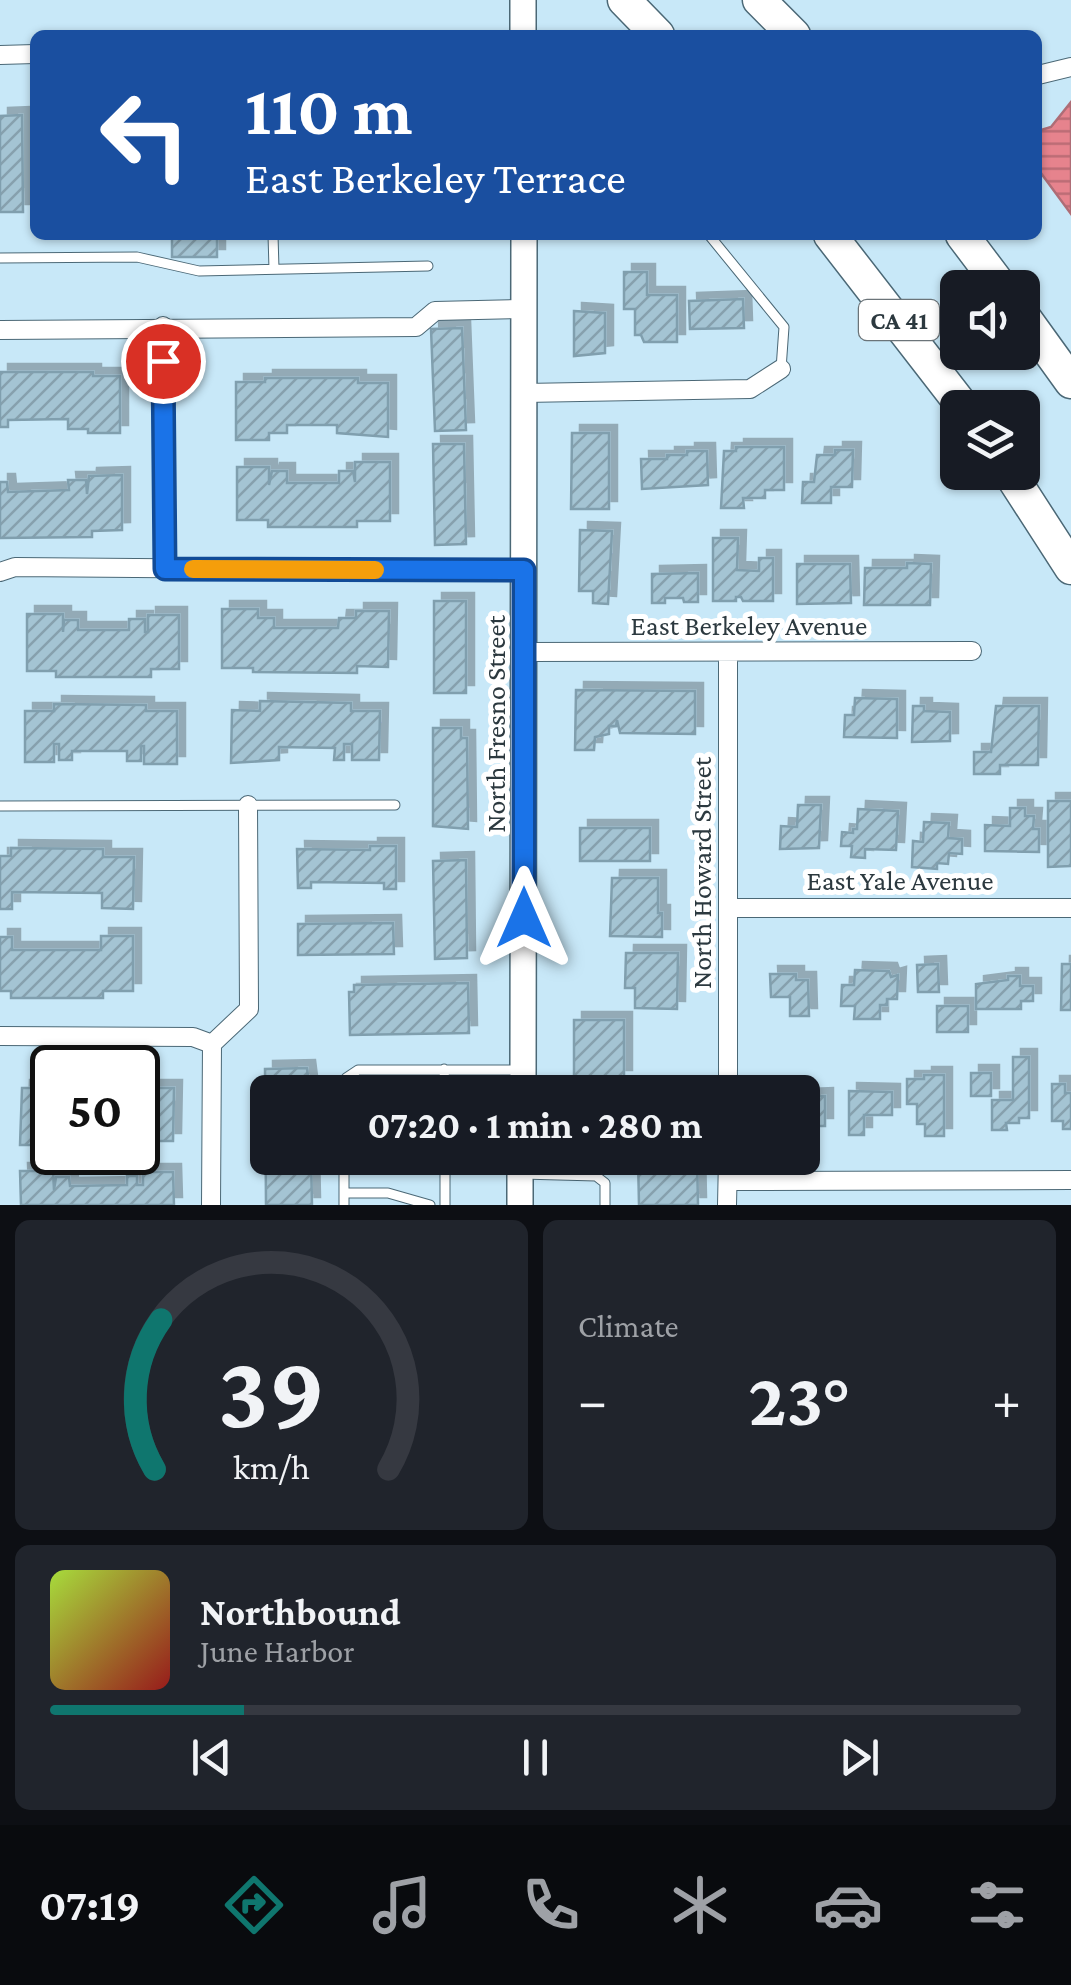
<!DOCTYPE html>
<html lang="en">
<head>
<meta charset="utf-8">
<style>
	:root { --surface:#171b24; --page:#20242c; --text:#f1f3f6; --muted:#9ea1a6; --line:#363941; --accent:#0f766e }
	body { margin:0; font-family:"Crimson Pro",serif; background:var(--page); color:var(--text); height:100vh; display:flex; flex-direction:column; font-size:38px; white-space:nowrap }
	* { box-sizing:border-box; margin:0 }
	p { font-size:32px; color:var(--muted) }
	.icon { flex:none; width:55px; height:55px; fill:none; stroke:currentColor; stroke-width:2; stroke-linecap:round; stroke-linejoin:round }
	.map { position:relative; height:1205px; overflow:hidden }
	.panel { display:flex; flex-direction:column; gap:15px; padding:15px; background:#0d0f14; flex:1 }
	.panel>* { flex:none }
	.hud { position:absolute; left:30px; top:30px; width:1012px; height:210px; border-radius:15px; box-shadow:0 2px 8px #0004; background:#1a4fa0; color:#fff; overflow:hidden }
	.buttons { position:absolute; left:940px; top:270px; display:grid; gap:20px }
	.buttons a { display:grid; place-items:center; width:100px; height:100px; border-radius:15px; background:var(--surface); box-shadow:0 2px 8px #0004; font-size:50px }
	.speed { position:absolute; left:30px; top:1045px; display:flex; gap:20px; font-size:50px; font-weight:700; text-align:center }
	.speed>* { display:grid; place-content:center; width:130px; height:130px; border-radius:50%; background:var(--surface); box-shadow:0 2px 8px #0004; line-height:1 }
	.speed .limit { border:5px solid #111; border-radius:15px; background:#fff; color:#111 }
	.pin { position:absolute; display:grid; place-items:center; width:85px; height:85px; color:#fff; margin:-42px; border:5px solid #fff; border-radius:50%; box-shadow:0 2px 10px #0007 }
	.me { position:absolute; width:110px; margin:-55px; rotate:0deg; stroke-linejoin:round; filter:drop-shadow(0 0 8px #0008) }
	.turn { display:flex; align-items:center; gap:35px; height:210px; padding:0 50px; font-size:45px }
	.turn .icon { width:130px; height:130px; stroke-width:2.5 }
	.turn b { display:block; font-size:70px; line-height:85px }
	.big { font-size:75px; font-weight:700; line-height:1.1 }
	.panel .tile { flex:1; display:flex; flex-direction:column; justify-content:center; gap:15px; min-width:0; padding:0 35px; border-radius:15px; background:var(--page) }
	.panel .dial { align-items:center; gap:0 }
	.dial svg { height:260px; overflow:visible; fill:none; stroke:var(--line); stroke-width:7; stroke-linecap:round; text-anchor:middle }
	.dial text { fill:var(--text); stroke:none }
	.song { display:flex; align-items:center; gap:30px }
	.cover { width:120px; height:120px; border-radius:15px; background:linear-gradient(135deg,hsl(80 70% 55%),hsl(0 70% 35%)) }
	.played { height:10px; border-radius:5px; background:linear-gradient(90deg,var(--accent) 20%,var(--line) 20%) }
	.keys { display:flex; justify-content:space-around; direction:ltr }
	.heat { display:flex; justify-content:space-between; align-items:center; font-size:55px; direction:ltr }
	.panel .tiles { flex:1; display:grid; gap:15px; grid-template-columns:1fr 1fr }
	.tile:last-child { grid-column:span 2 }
	.trip { position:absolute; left:250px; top:1075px; width:570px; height:100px; border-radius:15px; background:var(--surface); box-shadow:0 2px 8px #0004; font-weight:700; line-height:100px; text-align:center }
	.tabs { display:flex; height:160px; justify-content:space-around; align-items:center; background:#090b0e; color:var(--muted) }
	.tabs .icon { width:70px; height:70px }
	.tabs .current { color:var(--accent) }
	.tabs b { font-size:45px; color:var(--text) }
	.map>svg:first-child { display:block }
	.water { fill:url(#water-rules); stroke:#ae6d76; stroke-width:2.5 }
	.building { fill:url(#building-hatch); stroke:#809fae; stroke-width:2.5; filter:url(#shadow) }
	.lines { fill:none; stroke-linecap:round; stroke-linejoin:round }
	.service-casing { stroke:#4b6876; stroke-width:11 }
	.minor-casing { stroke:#4b6876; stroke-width:20 }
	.secondary-casing { stroke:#4b6876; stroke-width:28 }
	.motorway-casing { stroke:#4b6876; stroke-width:35 }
	.service { stroke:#fff; stroke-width:9 }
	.minor { stroke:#fff; stroke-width:18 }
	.secondary { stroke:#fff; stroke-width:25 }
	.motorway { stroke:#fff; stroke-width:32 }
	.route-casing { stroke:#114b97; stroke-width:25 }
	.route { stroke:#1a73e8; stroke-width:18 }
	.slow { stroke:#f59e0b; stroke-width:18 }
	.labels { text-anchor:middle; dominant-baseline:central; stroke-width:10; stroke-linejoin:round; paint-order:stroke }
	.shield { fill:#fff; stroke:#6b7479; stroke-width:2.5 }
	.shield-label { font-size:25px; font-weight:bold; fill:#2c393f }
	.street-label { font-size:28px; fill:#2c393f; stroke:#fff }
</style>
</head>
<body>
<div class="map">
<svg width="1071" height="1205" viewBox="0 0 1071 1205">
	<defs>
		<pattern id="water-rules" width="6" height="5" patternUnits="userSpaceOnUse" patternTransform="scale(2.5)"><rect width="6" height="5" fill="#e6838d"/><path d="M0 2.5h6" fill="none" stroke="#bb6c75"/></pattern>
		<pattern id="building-hatch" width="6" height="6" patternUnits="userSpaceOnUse" patternTransform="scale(2.5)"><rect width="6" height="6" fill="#a4c4d3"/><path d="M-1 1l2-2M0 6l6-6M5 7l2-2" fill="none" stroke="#86a0ad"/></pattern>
		<filter id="shadow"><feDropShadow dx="8" dy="-8" stdDeviation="0" flood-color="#0004"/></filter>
	</defs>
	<rect width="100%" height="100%" fill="#c8e8f8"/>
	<path class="water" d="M1071 102V214L1038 169V131L1051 127Z"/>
	<path class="building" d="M22 115 23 212H0V116Z
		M172 235H217V257H172Z
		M624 272H647V295H677V342H644L641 335H635V309H624Z
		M743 299 744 328 690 329 689 301Z
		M574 311 605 313V353L574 356Z
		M462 328 466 430 435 431 431 329Z
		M0 372H93V376H120V433H88V429H68V419L8 420V427H0Z
		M265 378H358V383H388V437L337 433V425H287V433H269V440H236V382H265Z
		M572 433H609V509H571Z
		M433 444H464L466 544 435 545Z
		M736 447H784V490H765V498H743L744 508H721L724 451H736Z
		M835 450H853L852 487H831V503H802L803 482H814L817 455H835Z
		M687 451H707L708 485 642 489 641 459H667V455H687Z
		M355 462H390V521H357V527H268V520H237V467H269V485L272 471H287V483H339V471H353L355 482Z
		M122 475V530L92 531V537L0 538V482H7L8 492 69 490 68 480H86L87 494 89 476Z
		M580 530 612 531 608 604 593 603V591H579Z
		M713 538H738L737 570 759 571V558H773V601H743L741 597H736V601H713Z
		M907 563 931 564 930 605H864L865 568H907Z
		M797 564H850L851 603 797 604Z
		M698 573V602H684L683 598H665V603H652V574Z
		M434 601H466V693H434Z
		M222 609H258V618H274V628H338L339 618H356V611H389L388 667 357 666V673L253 672V668H222Z
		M27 614H63V632L64 620H78V630H129V619H145V632H148V615H179V669H151V677H56V671H27Z
		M576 690 695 691V734L620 733 617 720 616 726H609V734L595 737 594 750H575Z
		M855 698 897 699V738L844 737 845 715H854Z
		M260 701 351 703V711H380L379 760H352V744H344V760H334L335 748 279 747V760L231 763 232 710 260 711Z
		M54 704 146 705V711H177V764H144V746H141V761H127V751H72V760H59V744H54V762H25V711H54Z
		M913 706H924V711L950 712V741L912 742Z
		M996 706H1039L1038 765H1000V774H974V752H991Z
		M433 728H461V738H467L468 829 433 826Z
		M1048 801H1071V866L1048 867Z
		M798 805H821L819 848 780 849 781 826 797 827Z
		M1010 808H1025V816H1034L1033 829H1039V852L985 851V825L1010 826Z
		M858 809 898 811 896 850 865 849V858L851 857 852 846H841L842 832 853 833V829H857Z
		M924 822 949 823 948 838 962 839V854L949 853 948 864 937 863V869L912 867 913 841 923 842Z
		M580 828H650V861H580Z
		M370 846H396V889H384V883L311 882V888H298L297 849 370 850Z
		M11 848 103 849V857H134L133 909 102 908V893L12 892V909H0V856H11Z
		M466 860 467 958 435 959 433 861Z
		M612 878H658V913H662V937L610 936Z
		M393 923 394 954 298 955V924Z
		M101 936H133V991H103V998H11V991H0V937H12V950H101Z
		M626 953H678L677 1009 635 1008V988H625Z
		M938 964 939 992H918L917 965Z
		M1062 964H1071V1010H1061Z
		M855 970 889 971 891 977 898 975 897 999H887V1005H880V1019H854L855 1006H841L842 985H854Z
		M770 974H796V980H808L809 1016H790V997H771Z
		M1008 976H1020V986H1033V1001H1021V1009H976V984L1008 980Z
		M468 983 469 1033 350 1035 349 992H354V985Z
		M937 1006H968V1032H937Z
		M574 1020H624V1078H574Z
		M1013 1057H1029V1118H1019V1123H1006L1007 1130H992V1100H1013Z
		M307 1068 310 1092H268V1158H311L312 1205H266L265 1069Z
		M971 1073H991V1096H971Z
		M924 1075H944V1136H925V1124H917V1104H907V1079H924Z
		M50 1079 52 1145H20L22 1088H50Z
		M138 1081H146V1088H174L173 1141H145L146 1122H138Z
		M1052 1084H1065V1093H1071V1129H1063V1121H1052Z
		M849 1091 892 1092V1115H864V1135H849Z
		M825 1096V1126H802V1097Z
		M638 1158H697L698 1205H639Z
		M20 1171H53L54 1190 56 1177H69L70 1186 127 1185V1176H137V1185H143V1172H173L174 1205H21Z"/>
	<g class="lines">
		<g class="service-casing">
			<path id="service" d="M273 235 274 269
				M709 235 784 327 781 369
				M0 258 137 257 199 271 428 266
				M0 806 395 805
				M444 1069 445 1092
				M344 1092 346 1078 358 1070H520
				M344 1158V1205
				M445 1158V1205
				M522 1174 596 1176 605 1183V1205
				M344 1193H388L430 1205"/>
		</g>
		<g class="minor-casing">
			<path id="minor" d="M0 55 35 54
				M1038 75 1071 67
				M163 326 165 569
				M0 330 416 327 435 311 524 309
				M524 393 750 389 781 369
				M0 572 15 567 524 571
				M526 652 972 651
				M730 908H1071
				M0 1036 193 1037 212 1044
				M728 1092V653
				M728 1181 1071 1180
				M211 1205 212 1044 249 1009 248 805
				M727 1205 728 1158"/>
		</g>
		<g class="secondary-casing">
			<path id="secondary" d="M523 35V0
				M523 1092 524 235
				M520 1205V1158"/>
		</g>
		<g class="motorway-casing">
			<path id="motorway" d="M624 0 658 35
				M759 0 794 35
				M830 235 964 408
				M962 235 1002 288
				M1022 314 1071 382
				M1009 472 1071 568"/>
		</g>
		<use href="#service" class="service"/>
		<use href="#minor" class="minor"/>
		<use href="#secondary" class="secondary"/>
		<use href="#motorway" class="motorway"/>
	</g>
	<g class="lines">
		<g class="route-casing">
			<path id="route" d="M163 361 165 569 524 570V918"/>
		</g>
		<use href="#route" class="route"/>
		<path class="slow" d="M193 569 375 570"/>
	</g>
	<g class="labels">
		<rect class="shield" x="859" y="300" width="80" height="40" rx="8"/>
		<g class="shield-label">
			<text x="899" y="320">CA 41</text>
		</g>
		<g class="street-label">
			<text x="749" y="625">East Berkeley Avenue</text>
			<text transform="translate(495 724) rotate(-90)">North Fresno Street</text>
			<text transform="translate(701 873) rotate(-90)">North Howard Street</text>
			<text x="900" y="880">East Yale Avenue</text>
		</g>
	</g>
</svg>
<div class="buttons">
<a><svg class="icon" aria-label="sound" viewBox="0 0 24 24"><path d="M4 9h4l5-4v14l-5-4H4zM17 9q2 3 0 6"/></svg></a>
<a><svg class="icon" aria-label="layers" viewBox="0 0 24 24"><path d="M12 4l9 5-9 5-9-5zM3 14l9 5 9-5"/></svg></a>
</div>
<div class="speed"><div class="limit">50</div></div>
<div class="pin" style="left:163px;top:361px;background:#d93025"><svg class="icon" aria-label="arrive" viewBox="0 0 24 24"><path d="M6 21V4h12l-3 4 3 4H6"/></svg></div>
<svg class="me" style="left:524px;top:918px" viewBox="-20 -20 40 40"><path d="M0-17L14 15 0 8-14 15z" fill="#1a73e8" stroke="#fff" stroke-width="4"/></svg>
<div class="trip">07:20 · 1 min · 280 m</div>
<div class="hud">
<div class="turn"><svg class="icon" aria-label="left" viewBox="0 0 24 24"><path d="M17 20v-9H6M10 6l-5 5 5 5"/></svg><div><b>110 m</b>East Berkeley Terrace</div></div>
</div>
</div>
<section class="panel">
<div class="tiles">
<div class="tile dial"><svg viewBox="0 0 100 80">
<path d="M14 69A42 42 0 1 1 86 69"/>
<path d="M14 69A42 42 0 0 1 16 23" stroke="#0f766e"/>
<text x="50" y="56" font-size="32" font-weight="700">39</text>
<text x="50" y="72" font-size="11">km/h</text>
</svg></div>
<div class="tile"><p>Climate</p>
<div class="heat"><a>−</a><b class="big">23°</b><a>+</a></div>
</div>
<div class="tile">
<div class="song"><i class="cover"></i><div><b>Northbound</b><p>June Harbor</p></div></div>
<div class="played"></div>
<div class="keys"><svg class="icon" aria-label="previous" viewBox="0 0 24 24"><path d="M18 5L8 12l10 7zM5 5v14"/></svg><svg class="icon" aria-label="pause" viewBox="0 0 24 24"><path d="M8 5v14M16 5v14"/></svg><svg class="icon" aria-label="next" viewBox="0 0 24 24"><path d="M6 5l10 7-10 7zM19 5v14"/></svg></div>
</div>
</div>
</section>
<nav class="tabs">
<b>07:19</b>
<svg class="icon current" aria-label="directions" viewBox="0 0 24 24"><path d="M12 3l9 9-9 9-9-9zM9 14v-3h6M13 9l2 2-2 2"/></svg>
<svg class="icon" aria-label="music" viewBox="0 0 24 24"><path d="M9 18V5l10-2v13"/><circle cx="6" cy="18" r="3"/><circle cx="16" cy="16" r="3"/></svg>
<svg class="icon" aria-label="phone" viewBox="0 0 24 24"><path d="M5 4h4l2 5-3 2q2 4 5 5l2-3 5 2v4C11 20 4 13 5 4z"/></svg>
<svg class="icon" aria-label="climate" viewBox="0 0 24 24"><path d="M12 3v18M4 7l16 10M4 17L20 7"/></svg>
<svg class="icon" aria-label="car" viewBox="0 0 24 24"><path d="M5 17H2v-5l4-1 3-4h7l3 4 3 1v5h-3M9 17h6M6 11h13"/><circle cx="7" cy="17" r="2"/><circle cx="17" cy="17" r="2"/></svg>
<svg class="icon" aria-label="filters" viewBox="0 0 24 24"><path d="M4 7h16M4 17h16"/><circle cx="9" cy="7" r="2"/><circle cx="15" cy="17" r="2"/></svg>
</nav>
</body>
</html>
